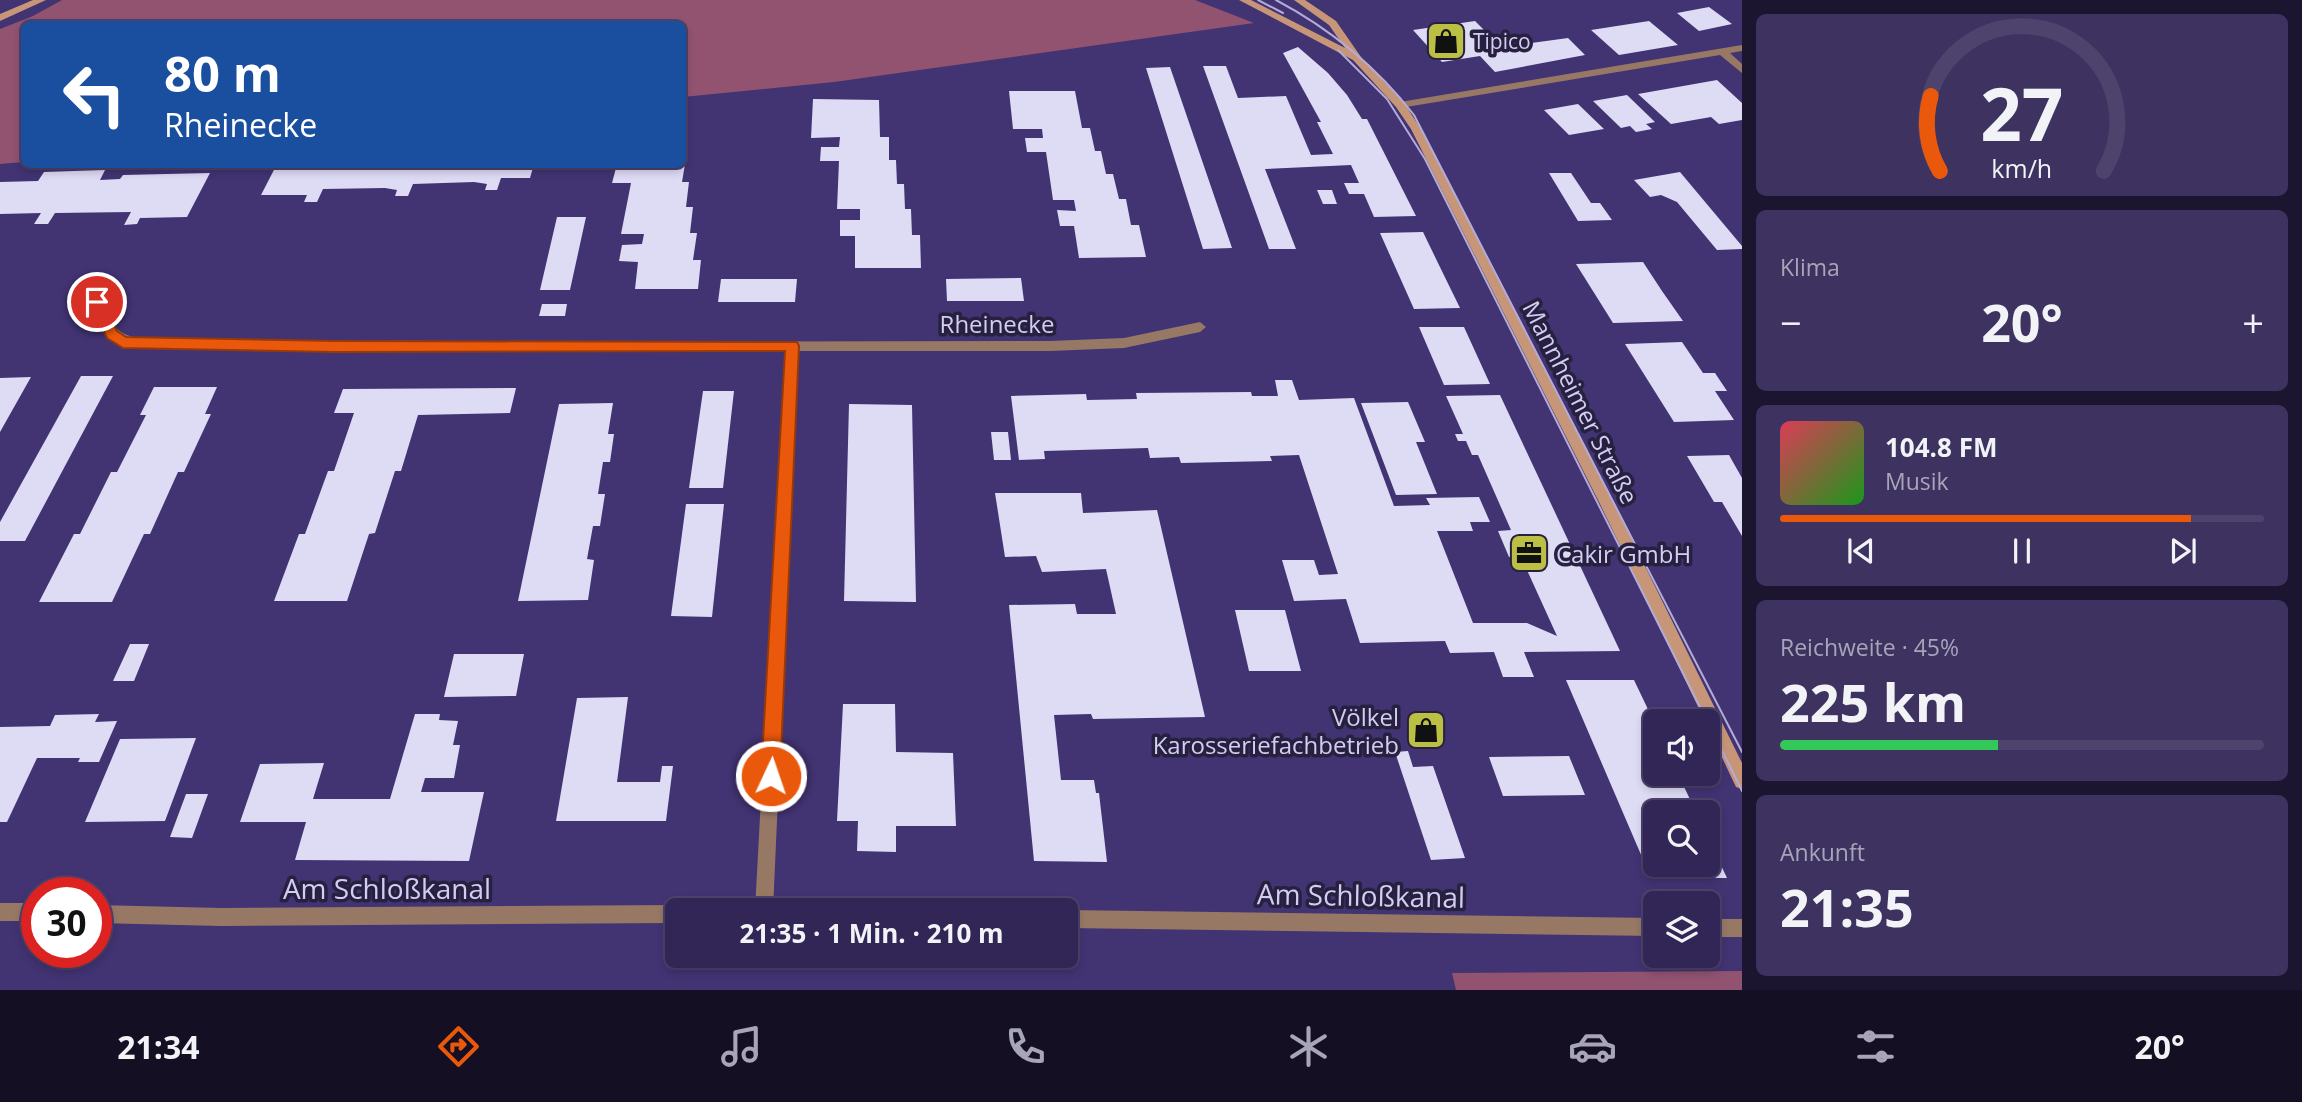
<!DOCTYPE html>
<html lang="de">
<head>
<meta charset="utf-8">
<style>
	:root { --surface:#322656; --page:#3d3260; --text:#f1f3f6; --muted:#a8a5b9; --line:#4d436c; --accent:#ea580c }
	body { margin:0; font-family:"Open Sans",sans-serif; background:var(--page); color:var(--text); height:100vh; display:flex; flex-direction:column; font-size:26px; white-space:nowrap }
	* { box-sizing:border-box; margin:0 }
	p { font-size:23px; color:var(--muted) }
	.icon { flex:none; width:38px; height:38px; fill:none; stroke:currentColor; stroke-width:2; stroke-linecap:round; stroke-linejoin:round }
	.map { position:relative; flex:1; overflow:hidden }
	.details { display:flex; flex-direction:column; gap:14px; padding:14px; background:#1c152f; width:560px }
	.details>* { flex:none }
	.banner { position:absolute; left:21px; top:21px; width:665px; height:147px; border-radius:10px; box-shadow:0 4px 10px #0003,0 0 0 2px var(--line); background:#1a4fa0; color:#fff; overflow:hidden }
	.controls { position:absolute; left:1643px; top:709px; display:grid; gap:14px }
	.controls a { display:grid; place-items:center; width:77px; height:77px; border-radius:10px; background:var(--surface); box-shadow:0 4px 10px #0003,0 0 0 2px var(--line); font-size:35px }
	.speed { position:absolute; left:21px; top:877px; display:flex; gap:14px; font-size:35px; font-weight:700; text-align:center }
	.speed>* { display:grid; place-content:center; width:91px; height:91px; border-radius:50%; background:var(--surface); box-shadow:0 4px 10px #0003,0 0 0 2px var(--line); line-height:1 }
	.speed .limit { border:10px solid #d22; background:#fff; color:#111 }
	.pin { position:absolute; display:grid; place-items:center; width:60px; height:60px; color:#fff; margin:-30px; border:4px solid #fff; border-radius:50%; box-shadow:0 2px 7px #0007 }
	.me { position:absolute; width:77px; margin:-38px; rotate:3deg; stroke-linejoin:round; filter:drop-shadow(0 0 5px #0008) }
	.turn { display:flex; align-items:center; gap:24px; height:147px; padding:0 28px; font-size:32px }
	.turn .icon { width:91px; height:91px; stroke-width:2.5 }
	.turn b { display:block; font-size:49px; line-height:60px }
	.big { font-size:52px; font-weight:700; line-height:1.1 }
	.details .widget { flex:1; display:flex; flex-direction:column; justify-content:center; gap:10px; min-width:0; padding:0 24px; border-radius:10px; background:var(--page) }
	.details .dial { align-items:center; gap:0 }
	.dial svg { height:182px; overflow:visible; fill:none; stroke:var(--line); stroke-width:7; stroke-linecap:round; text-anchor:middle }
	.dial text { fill:var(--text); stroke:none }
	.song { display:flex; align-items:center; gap:21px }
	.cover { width:84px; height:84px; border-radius:10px; background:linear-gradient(135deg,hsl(350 70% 55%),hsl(120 70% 35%)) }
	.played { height:7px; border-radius:4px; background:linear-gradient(90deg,var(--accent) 85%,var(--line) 85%) }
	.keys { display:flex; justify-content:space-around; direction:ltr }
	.heat { display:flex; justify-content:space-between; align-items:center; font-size:38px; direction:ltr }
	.charge { height:10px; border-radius:5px; background:linear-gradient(90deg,#34c759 45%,var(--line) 0) }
	.trip { position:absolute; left:665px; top:898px; width:413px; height:70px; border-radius:10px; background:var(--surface); box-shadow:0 4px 10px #0003,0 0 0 2px var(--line); font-weight:700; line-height:70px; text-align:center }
	.tab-bar { display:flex; height:112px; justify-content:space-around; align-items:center; background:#140f22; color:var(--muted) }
	.tab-bar .icon { width:49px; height:49px }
	.tab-bar .on { color:var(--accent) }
	.tab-bar b { font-size:32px; color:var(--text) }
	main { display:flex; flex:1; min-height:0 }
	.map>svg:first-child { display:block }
	.green { fill:#915370 }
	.building { fill:#dedbf5 }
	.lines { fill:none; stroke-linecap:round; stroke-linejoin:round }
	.street { fill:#977865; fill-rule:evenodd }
	.secondary { fill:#c79679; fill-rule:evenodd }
	.tram { stroke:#b3acd8; stroke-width:2 }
	.route { fill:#ea580c; stroke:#983908; stroke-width:2 }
	.labels { text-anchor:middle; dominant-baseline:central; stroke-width:7; stroke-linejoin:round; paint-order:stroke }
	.far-poi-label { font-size:21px; fill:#d2cdf3; stroke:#27213f; text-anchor:start }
	.street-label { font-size:24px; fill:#d2cdf3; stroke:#27213f }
	.poi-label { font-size:24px; fill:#d2cdf3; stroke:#27213f; text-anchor:start }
	.near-street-label { font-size:28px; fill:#d2cdf3; stroke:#27213f }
</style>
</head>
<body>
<main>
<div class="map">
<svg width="1742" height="990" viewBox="0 0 1742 990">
	<rect width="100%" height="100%" fill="#423373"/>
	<path class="green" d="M62 0H1195L1254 23 834 82 683 97 682 24H24V162L0 164V29L33 16Z
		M1742 971V990H1456L1452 973Z"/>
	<path class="building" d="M1709 7 1732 24 1699 31 1677 13Z
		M1475 21 1501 47 1568 38 1585 55 1495 72 1480 56 1442 62 1413 30Z
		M1649 21 1678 45 1619 55 1591 30Z
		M1298 47 1328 73 1347 95 1362 119H1367L1416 216 1374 217 1364 194H1349L1344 183H1359L1351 165 1265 169 1296 249H1269L1203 66H1226L1238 98 1286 96 1311 155 1333 154 1317 122H1321L1283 53Z
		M1170 67 1232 248 1203 249 1146 68Z
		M1717 80 1742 103V120L1719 124 1711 117 1671 124 1638 94Z
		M1009 91H1075L1082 128H1090L1095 151H1101L1106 174H1113L1119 199H1126L1131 225H1139L1146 257 1079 258 1074 226H1060L1057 210 1076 211 1074 200H1053L1046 152H1027L1025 138H1043L1042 129H1013Z
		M1627 95 1655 122 1646 124 1652 129 1636 132 1630 126 1621 128 1593 101Z
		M813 99 879 100 880 137H889V160H896L897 184H904L905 209H911L912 235H920L921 268H855V236H840V220H860V209H837L839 161H820L821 147H839L840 137 811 138Z
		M1578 104 1604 129 1569 135 1544 110Z
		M682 158H686L682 182H689L686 207H693L690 233H697L693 260H701L698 289H635L638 262 619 261 622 245 642 244 644 234H621L631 183H612L616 168H635V164H682Z
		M277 164H534L530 178H501L497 190H485L487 184 474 182 413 184 408 196H395L397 190 385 188 323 189 317 202H304L307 195H261Z
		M105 170 100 180 120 179 123 175 210 173 187 217 140 218 137 224 124 225 131 212 55 213 48 224H34L41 213 0 214V182L38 181 44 172Z
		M1680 172 1742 246V249L1717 250 1677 202 1661 195 1650 197 1634 180Z
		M1549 173H1571L1591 203H1600L1612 220 1578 221Z
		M1317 190H1332L1337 204H1323Z
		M557 217H586L570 290H540Z
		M1423 232 1438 263 1460 308 1414 309 1380 233Z
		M1643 262 1662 291 1683 321 1613 323 1576 264Z
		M1021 278 1024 301H947L946 279Z
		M721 279H797L795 302H718Z
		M542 304H567L565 316H539Z
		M1419 327H1464L1490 384 1444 385Z
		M1682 342 1703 373H1715L1727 391H1715L1734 420 1674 422 1625 344Z
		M81 376H113L25 541H0V522Z
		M31 377 0 432V378Z
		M1275 380H1292L1299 400 1354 398 1394 506 1430 505 1426 498 1479 497 1490 522H1470L1473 531H1437L1473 623H1527L1557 636 1521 557H1509L1498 531 1511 530 1478 455H1472L1466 441H1458L1455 434H1463L1446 396 1500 395 1620 651 1524 652 1534 677H1503L1494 652 1450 653 1445 641 1360 643 1346 599 1294 601 1282 560H1314L1319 575 1338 574 1299 455 1270 456 1272 461 1181 463 1179 457 1150 458 1148 448 1044 451 1045 459 1019 460 1011 396 1086 394 1087 400 1137 399 1136 393 1251 392 1252 396H1278Z
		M154 387H217L205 414H211L184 472H178L150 534H144L112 602H39L74 534H80L111 472H117L146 415H140Z
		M516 388 510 413 418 415 401 471H395L375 533 369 534 347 601H274L299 534H305L328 471H334L354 413H334L343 389Z
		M703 391H734L723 488H689Z
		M1408 402 1425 442H1416L1437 494 1396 495 1361 403Z
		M613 403 608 434H614L610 462H603L598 494H605L600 526H593L587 559 594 560 588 600 518 601 559 404Z
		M849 404 912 405 916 602 844 601Z
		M991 432H1008L1011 460H994Z
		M1729 455 1742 478V536L1722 502H1714L1687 456Z
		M995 493H1081L1083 513 1157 510 1205 717 1093 719 1091 714 1054 715 1061 780H1094L1096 793H1099L1107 862 1034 861 1009 605 1075 604 1077 614H1116L1106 569 1042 572 1036 556 1005 557Z
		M686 504H724L712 617 671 616Z
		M1235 610H1285L1301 671H1249Z
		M130 644H149L134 681H113Z
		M454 654H524L516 696 444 697Z
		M1566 680H1634L1656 726V774H1678L1696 812H1656V864H1708V838L1727 878H1651Z
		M628 697 617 782H660L662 766H673L666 821H556L577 698Z
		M843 704H895L896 752 953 753 956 826H896V852L857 851 858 821H837Z
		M99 714 95 722 117 721 99 762H78L80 758H37L7 822H0V727L50 726 55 715Z
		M415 714H440L439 720 458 721 453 745H460L454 778H425L421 792H484L469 861 295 860 306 822H240L260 764 324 763 313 799H390Z
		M196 738 165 821 85 822 120 739Z
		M1408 751 1413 767 1433 766 1465 858 1431 860 1395 752Z
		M1569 756 1585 795 1503 796 1489 757Z
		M186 794H208L192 838 170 837Z"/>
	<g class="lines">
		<path class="street" d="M1742 45V51L1730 53 1742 64V73L1720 55 1400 108 1395 105 1400 102Z
			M97 297 101 299C112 320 112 335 140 338L335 342 1050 341 1124 338 1200 322 1206 327 1200 332 1124 348 1050 351H798L773 910H755L785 351 335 352 140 348C107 344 103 330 91 302Z
			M0 903H37V921H0Z
			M96 905 221 908 677 905 684 910H677V923L221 926 96 923Z
			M1066 910 1656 918V936L1066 928Z
			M1708 919H1742V937H1708Z"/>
		<path class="secondary" d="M33 0H46L0 21V14Z
			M1239 0H1251L1345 48 1329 25 1294 0H1305L1336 21 1361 57 1404 103 1421 129 1611 497 1742 763V789L1736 787 1708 728V721H1705L1600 504 1411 129 1396 107 1353 60Z"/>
		<path class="tram" d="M1258 0 1283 13
			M1276 0C1331 29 1376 66 1414 115L1742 752
			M1338 50 1387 99 1425 159 1707 721
			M1708 722 1742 791"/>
	</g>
	<path class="route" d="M97 297 102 298 117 331 126 337 335 341 797 342 799 346 780 776 777 782 771 785 764 782 761 776 785 351 335 352 123 348 107 338 90 302Z"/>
	<defs>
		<g id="shop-square" transform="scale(2.0125)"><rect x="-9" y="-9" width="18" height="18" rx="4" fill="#bbc045" stroke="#27213f"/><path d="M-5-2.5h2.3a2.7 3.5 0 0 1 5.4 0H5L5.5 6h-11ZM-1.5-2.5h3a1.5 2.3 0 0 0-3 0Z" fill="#111"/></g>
		<g id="office-square" transform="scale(2.0125)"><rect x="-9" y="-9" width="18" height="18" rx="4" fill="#bbc045" stroke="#27213f"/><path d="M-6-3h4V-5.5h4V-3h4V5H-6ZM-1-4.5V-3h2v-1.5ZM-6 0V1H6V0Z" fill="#111"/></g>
	</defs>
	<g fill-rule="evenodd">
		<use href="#shop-square" x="1446" y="41"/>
		<use href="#office-square" x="1529" y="553"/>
		<use href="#shop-square" x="1426" y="730"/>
	</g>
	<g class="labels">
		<g class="far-poi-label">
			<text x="1473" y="41">Tipico</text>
		</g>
		<g class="street-label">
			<text x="997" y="323">Rheinecke</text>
			<text transform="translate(1581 402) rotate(63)">Mannheimer Straße</text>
		</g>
		<g class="poi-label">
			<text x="1556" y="553">Cakir GmbH</text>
			<text x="1399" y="716" text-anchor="end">Völkel<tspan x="1399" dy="28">Karosseriefachbetrieb</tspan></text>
		</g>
		<g class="near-street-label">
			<text x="387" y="888">Am Schloßkanal</text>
			<text transform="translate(1361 895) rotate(1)">Am Schloßkanal</text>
		</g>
	</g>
</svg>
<div class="controls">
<a><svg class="icon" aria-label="sound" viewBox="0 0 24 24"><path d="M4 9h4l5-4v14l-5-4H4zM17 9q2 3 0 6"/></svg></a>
<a><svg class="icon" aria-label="search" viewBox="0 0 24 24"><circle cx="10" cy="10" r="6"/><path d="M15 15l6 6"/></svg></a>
<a><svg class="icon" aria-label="layers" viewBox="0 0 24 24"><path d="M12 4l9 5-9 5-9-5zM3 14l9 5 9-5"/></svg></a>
</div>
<div class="speed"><div class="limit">30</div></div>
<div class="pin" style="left:97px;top:302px;background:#d93025"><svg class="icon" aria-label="arrive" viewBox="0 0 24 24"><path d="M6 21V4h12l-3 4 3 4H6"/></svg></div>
<svg class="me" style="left:771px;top:776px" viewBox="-20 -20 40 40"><circle r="17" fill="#ea580c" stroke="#fff" stroke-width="3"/><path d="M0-11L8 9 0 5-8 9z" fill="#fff"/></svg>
<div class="trip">21:35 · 1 Min. · 210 m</div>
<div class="banner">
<div class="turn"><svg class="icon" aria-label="left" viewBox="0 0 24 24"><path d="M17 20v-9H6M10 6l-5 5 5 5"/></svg><div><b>80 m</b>Rheinecke</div></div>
</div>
</div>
<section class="details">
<div class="widget dial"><svg viewBox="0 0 100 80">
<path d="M14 69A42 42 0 1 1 86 69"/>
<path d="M14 69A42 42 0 0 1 10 36" stroke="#ea580c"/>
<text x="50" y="56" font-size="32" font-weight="700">27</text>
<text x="50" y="72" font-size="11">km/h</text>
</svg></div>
<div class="widget"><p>Klima</p>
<div class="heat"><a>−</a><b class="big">20°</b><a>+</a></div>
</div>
<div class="widget">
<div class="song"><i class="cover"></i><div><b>104.8 FM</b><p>Musik</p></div></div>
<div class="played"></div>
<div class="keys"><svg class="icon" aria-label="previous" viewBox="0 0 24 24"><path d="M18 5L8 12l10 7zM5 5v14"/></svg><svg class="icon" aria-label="pause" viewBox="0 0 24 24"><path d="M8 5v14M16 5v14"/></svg><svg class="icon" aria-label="next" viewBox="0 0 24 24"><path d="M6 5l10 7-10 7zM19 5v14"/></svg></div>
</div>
<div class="widget"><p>Reichweite · 45%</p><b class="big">225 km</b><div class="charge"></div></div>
<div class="widget"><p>Ankunft</p><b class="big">21:35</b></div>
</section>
</main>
<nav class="tab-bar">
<b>21:34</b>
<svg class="icon on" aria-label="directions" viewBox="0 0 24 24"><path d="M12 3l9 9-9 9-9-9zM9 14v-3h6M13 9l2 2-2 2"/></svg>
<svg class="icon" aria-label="music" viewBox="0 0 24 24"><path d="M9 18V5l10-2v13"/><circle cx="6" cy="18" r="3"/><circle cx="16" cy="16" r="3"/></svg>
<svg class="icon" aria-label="phone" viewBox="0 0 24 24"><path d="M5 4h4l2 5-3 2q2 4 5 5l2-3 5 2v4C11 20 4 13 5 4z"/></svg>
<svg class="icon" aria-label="climate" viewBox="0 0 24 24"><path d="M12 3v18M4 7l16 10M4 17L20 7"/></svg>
<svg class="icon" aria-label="car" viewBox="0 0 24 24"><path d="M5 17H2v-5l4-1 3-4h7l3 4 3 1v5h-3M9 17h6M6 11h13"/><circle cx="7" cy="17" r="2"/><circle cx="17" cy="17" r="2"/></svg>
<svg class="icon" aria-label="filters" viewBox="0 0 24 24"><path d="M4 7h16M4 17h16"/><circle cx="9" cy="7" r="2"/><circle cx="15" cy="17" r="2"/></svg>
<b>20°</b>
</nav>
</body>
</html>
